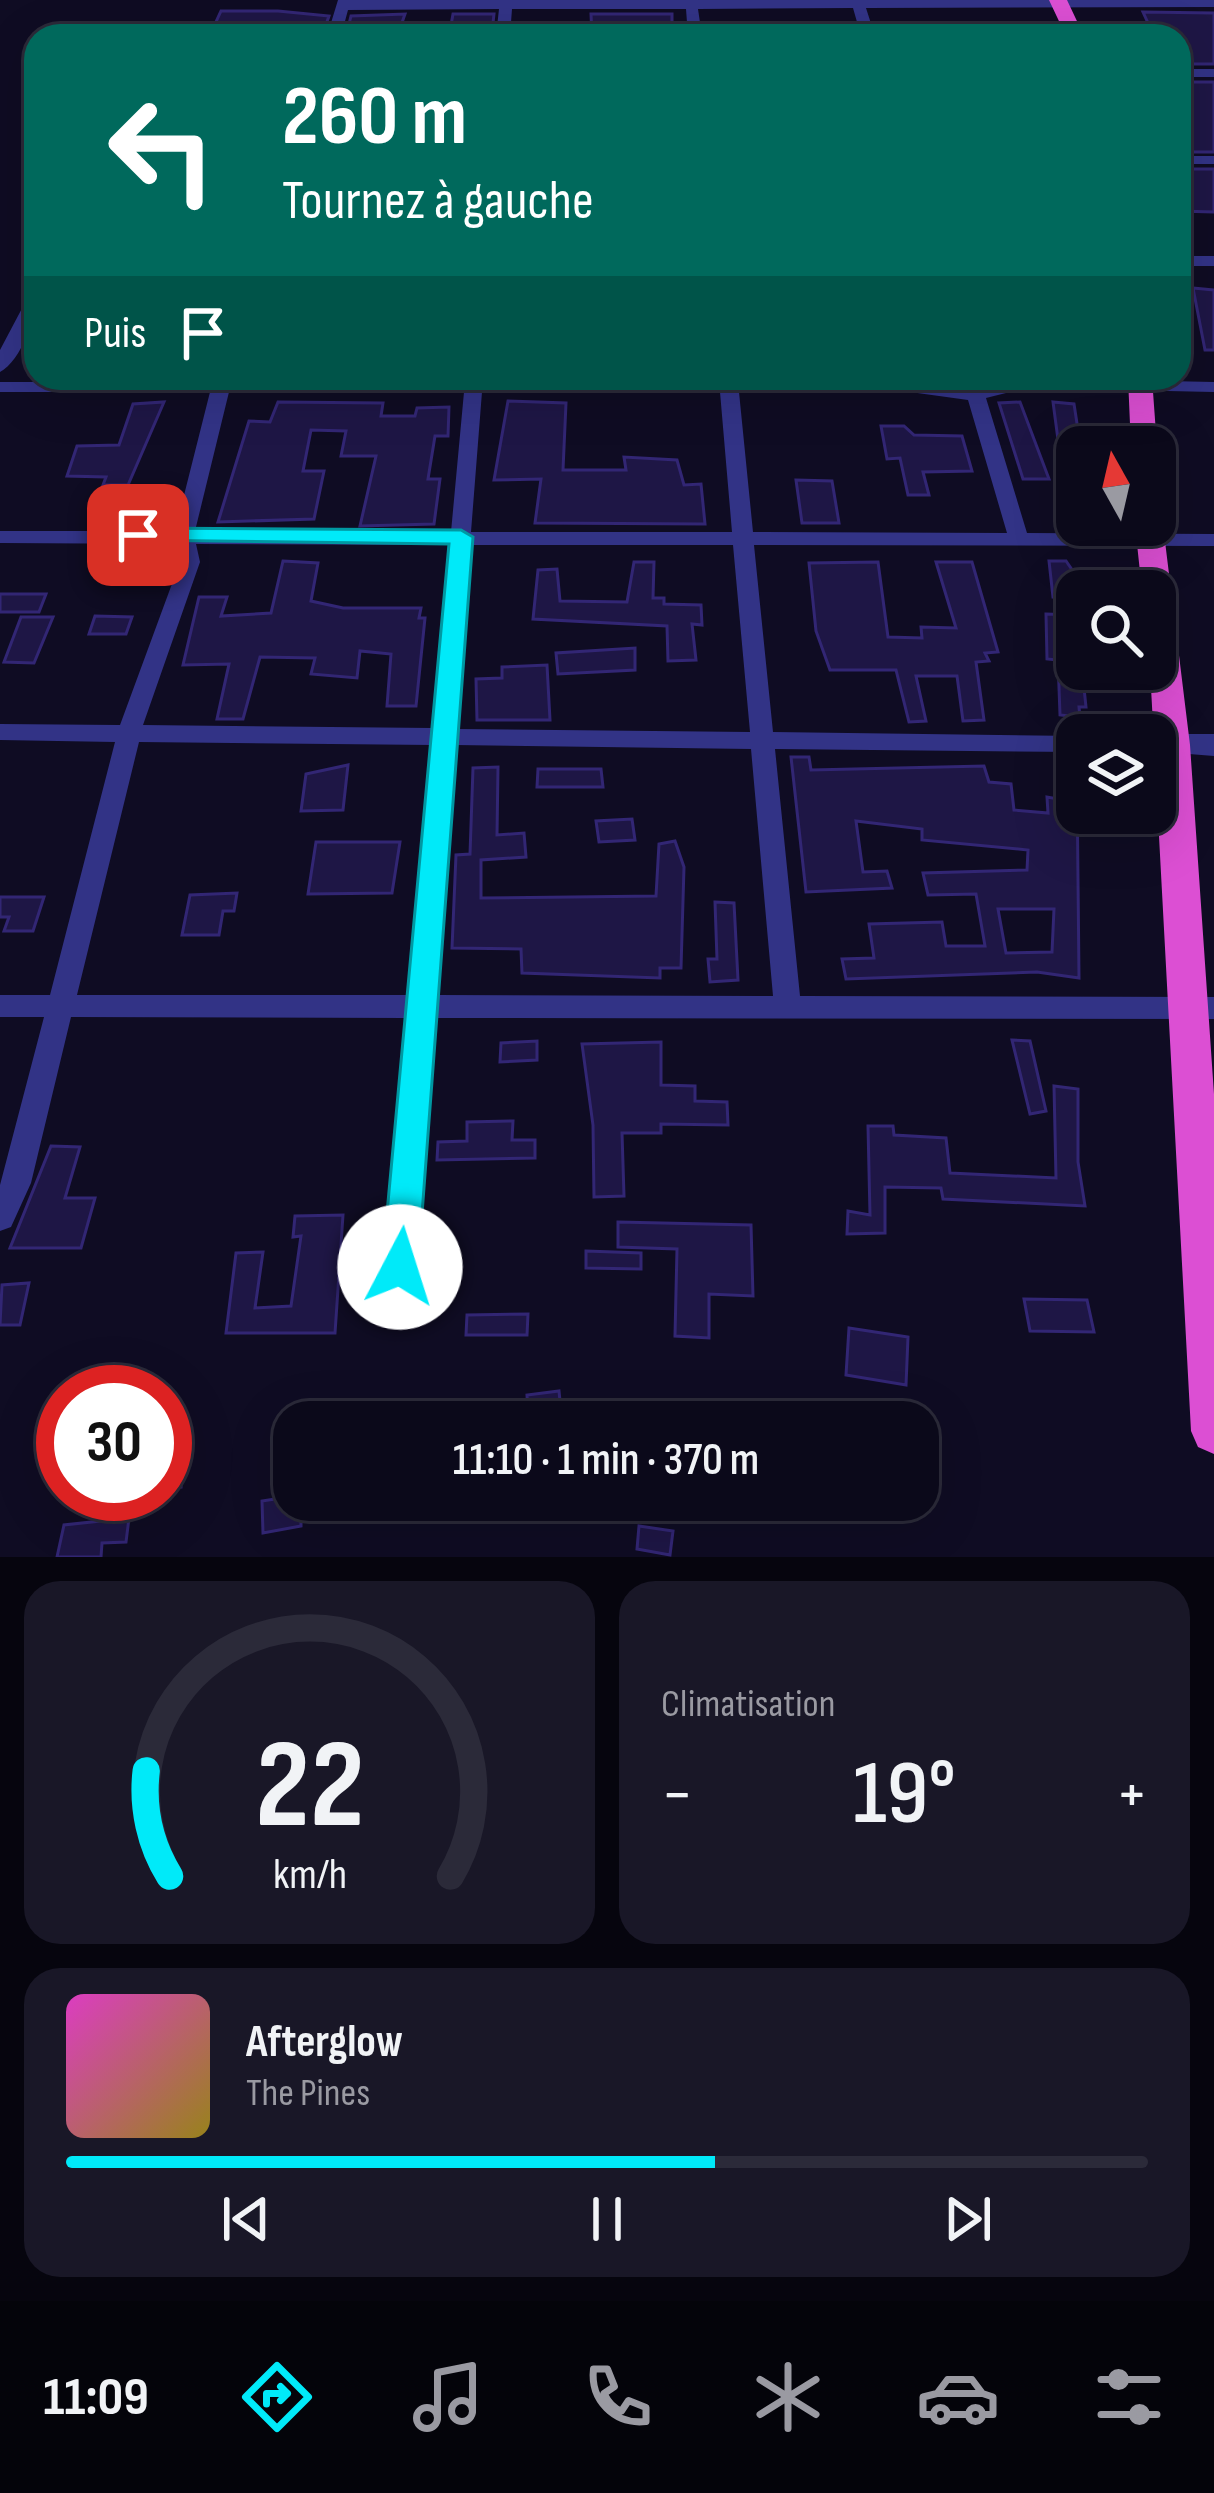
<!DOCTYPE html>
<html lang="fr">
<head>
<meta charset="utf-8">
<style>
	:root { --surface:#0b091a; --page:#191727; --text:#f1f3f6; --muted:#9a9aa2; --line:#2b2a39; --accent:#00eaf9 }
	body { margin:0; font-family:"Sofia Sans Condensed",sans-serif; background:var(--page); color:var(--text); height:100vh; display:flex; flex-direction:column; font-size:45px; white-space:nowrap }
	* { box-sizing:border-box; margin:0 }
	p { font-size:39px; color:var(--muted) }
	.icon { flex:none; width:66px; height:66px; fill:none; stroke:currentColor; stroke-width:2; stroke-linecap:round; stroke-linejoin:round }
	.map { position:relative; height:1557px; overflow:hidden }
	.drawer { display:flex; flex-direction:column; gap:24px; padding:24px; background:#06050e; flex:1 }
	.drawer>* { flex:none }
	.hud { position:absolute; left:24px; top:24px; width:1167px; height:366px; border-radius:36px; box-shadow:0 12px 48px #0002,0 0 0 3px var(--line); background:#00695c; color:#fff; overflow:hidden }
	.needle { width:78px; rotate:352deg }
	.fabs { position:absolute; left:1056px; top:426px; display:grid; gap:24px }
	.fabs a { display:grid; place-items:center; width:120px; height:120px; border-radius:24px; background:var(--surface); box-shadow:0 12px 48px #0002,0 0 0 3px var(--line); font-size:60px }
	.speed { position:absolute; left:36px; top:1365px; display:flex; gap:24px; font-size:60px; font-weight:700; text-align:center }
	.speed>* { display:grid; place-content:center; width:156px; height:156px; border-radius:50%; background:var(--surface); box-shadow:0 12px 48px #0002,0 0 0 3px var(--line); line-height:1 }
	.speed .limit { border:18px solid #d22; background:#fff; color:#111 }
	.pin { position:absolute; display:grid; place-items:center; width:102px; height:102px; color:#fff; margin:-51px; border-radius:24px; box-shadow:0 6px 18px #0006 }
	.me { position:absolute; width:132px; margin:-66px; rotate:5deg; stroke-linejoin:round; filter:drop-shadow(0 0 9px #0008) }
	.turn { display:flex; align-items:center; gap:42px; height:252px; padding:0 60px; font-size:54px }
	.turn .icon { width:156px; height:156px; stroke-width:2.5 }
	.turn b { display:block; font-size:84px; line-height:102px }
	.then { display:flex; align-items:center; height:114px; padding:0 60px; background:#0003; gap:24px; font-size:45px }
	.big { font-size:90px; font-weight:600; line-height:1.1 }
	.drawer .widget { flex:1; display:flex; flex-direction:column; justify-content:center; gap:18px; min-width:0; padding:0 42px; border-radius:36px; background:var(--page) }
	.drawer .dial { align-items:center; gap:0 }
	.dial svg { height:312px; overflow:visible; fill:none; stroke:var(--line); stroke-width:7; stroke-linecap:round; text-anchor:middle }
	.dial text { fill:var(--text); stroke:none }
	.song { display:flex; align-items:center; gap:36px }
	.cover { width:144px; height:144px; border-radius:18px; background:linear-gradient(135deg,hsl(310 70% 55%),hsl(50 70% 35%)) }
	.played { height:12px; border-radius:6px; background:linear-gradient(90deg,var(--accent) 60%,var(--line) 60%) }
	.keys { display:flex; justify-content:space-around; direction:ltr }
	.heat { display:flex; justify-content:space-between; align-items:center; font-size:66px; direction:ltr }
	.drawer .tiles { flex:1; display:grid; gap:24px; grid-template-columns:1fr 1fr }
	.widget:last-child { grid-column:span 2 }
	.trip { position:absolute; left:273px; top:1401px; width:666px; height:120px; border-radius:36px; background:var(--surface); box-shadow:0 12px 48px #0002,0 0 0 3px var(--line); font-weight:600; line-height:120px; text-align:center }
	.tab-bar { display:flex; height:192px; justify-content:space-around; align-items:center; background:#04040a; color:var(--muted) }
	.tab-bar .icon { width:84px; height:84px }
	.tab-bar .active { color:var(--accent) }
	.tab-bar b { font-size:54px; color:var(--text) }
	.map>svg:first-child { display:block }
	.building { fill:#1e1645; stroke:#322674; stroke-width:3; fill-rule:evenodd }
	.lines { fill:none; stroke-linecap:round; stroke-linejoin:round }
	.minor { fill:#323386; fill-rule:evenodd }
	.tertiary { fill:#323386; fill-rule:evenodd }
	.trunk { fill:#dc4fd3; fill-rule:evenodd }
	.route { fill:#00eaf9; stroke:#0098a2; stroke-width:3 }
</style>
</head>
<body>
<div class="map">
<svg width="1214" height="1557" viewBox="0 0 1214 1557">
	<rect width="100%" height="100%" fill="#0f0c23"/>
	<path class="building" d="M221 11H278L329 16 323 33 210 35Z
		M1143 12 1214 13V64H1179V36H1154Z
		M405 14 398 34 347 32 351 16Z
		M453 14H494L492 32 450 31Z
		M591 14H672V36H592Z
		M1179 82H1214V152H1179Z
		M1179 169H1214V212L1179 211Z
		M1193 288 1214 290V350H1205Z
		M508 401 566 403 563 470H626L624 457 677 460 684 485 701 484 705 524 535 523 541 479 494 480Z
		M164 402 128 485H103L106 477 67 476 77 446 119 445 133 404Z
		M278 402 383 403 381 416H415L417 408 449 407 448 436H435L428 479H440L434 524 360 526 376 456H341L346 431 311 430 303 471H324L314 519 218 522 249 421 270 422Z
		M1020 402 1049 479H1023L999 403Z
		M1053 402 1074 404 1080 443 1077 499 1066 500Z
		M881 426H904L914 435 962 436 972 471 923 472 929 495H908L900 458 887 459Z
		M796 480 832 481 839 523H802Z
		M283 561 318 563 311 601 343 608H421L419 618H425L416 706H387L391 654 360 651 357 678 311 674 315 658 260 657 243 719H217L229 664 183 665 199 597H227L221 616 271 613Z
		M1049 561H1066L1077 577V599L1053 597Z
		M634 562H654L653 598H664V604L701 605 702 625 692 624 696 660 668 661 667 626 533 619 538 570 557 569 560 601 627 602Z
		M878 562 888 637 922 638 921 627 956 628 936 562H972L998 652 985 653 989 661 976 662 984 720 963 721 957 676H916L926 721 909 722 896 670H830L816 631 809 563Z
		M0 594H46L39 612H0Z
		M1046 614 1071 615 1077 688H1084L1086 707H1079L1080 717 1060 715 1058 660 1047 659Z
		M95 616 132 617 126 634H89Z
		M21 617H53L34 663 4 662Z
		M635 648V670L558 674 556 653Z
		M547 665 550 720H477L476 679 502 678V667Z
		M791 757H809L811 770 984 766 989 782 1011 784 1014 810 1048 813 1047 797 1058 799 1057 778 1077 781 1079 978 1037 972 846 979 842 959 874 958 869 924 942 922 946 946H985L976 894 928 895 923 873 1027 870 1028 850 922 840V829L856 821 863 872 887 871 892 888 806 892ZM998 909H1054L1052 952 1006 953Z
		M348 765 343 810 301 811 306 774Z
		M498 767 497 835 524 833 526 857 481 860V898L656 896 659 844 675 841 684 867 681 968H660V978L522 973 521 949 452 948 456 855 470 854 473 768Z
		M538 769H601L603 787H537Z
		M632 819 635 840 599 842 596 821Z
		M316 842H400L392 893 308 894Z
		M237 893 234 911H223L219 935H182L190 895Z
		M0 897H44L33 931H4L9 917H0Z
		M715 902 734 903 738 980 710 982 708 959H717Z
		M1012 1040 1030 1041 1046 1111 1030 1114Z
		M537 1041V1060L500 1062 501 1043Z
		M661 1042V1085L695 1086V1101L727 1102 728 1125 661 1124V1133H622L624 1196 594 1197 593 1125 582 1044Z
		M1054 1086 1078 1089V1162L1085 1206 943 1199 941 1188 885 1187V1233L847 1234 848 1211 870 1215 868 1126H893L894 1135 946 1138 950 1173 1056 1178Z
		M513 1121 512 1140H535V1158L437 1160 438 1142 467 1141V1122Z
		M51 1146 80 1147 65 1198H95L81 1248H10Z
		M343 1215 335 1333H226L236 1253 263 1252 255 1308 291 1306 301 1236 293 1237 295 1216Z
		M618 1222 751 1225 753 1296 709 1294V1338L675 1336 677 1249 618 1247Z
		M586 1251 641 1253V1269L586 1268Z
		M29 1283 20 1325H0L2 1285Z
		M1024 1299 1087 1300 1094 1332 1030 1331Z
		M528 1314 527 1335H466L467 1315Z
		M849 1328 908 1337 906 1385 846 1375Z
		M559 1391 561 1411 528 1415 527 1395Z
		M183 1413 181 1487H165V1416Z
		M294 1496 301 1500V1526L263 1533 262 1501Z
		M129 1518 126 1542 102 1543 101 1557H57L64 1525Z
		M639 1526 673 1531 670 1555 637 1549Z"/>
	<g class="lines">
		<path class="minor" d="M338 0H1214V7L866 8 875 36H861L853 8 698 9 702 36H688L686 9H512L510 36H496L499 9 348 10 341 36H327Z
			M1179 69H1214V77H1179Z
			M1179 156H1214V164H1179Z
			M1179 256H1214V266H1179Z
			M36 292C36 317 22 360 0 372V350L28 297Z
			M214 378H232L231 382H465V378H483V382H719V378H737V382H910L964 388 963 378H979L982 388 1024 378 1214 382V392L1026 388 986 398 1027 533 1214 534V546L754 545 773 732 1077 736V752L775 749 800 996 1214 997V1019L434 1018 412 1311 407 1322 396 1326 385 1322 380 1311 407 1018 71 1017 31 1183 11 1227 0 1231V1185L44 1017H0V995H50L115 742 0 740V724L120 725 180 562 176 544 0 543V531H175L210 392H0V382H213ZM229 392H464L451 532 195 531ZM482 392H720L732 532H471ZM739 392H910L968 400 1007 533 753 532ZM196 544 450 545 433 728 143 725 200 562ZM470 545H733L750 732 456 729ZM139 742 432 745 409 995H77ZM455 745 751 749 773 996 436 995Z"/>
		<path class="tertiary" d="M1174 734H1214V756L1164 752 1159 745 1164 738Z"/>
		<path class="trunk" d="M1049 0H1067L1084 36H1066Z
			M1128 378H1152L1157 447 1155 450 1131 447Z
			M1155 518 1163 525 1190 745 1214 1094V1454L1198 1447 1191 1431 1150 669H1155V591H1142L1135 525H1155Z"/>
	</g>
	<path class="route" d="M138 528 461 530 473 537 418 1267 412 1279 400 1284 387 1279 382 1267 449 544 130 540V530Z"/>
</svg>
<div class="fabs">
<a><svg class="needle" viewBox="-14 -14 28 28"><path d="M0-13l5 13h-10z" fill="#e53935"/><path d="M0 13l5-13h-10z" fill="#9a9aa2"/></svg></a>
<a><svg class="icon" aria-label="search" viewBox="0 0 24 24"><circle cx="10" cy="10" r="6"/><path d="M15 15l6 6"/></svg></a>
<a><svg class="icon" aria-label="layers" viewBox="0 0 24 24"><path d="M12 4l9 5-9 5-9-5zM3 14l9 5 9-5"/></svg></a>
</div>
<div class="speed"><div class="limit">30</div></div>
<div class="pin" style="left:138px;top:535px;background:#d93025"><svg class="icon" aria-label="arrive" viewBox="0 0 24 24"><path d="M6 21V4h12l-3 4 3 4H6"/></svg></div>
<svg class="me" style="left:400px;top:1267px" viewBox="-20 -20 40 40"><circle r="19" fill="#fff"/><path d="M0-13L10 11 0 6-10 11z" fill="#00eaf9"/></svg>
<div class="trip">11:10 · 1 min · 370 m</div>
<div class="hud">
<div class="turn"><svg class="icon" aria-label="left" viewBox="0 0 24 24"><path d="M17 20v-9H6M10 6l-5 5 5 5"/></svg><div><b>260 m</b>Tournez à gauche</div></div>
<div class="then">Puis<svg class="icon" aria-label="arrive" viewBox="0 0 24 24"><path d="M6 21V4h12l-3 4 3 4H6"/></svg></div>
</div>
</div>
<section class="drawer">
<div class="tiles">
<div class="widget dial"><svg viewBox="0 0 100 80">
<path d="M14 69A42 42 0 1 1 86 69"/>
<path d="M14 69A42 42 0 0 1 8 42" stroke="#00eaf9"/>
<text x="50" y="56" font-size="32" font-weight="700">22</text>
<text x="50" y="72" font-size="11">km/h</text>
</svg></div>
<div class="widget"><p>Climatisation</p>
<div class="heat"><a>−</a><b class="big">19°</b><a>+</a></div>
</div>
<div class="widget">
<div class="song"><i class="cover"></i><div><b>Afterglow</b><p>The Pines</p></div></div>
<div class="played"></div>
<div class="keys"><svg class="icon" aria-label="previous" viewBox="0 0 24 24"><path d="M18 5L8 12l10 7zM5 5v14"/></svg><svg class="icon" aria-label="pause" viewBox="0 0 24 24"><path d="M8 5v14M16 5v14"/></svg><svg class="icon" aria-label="next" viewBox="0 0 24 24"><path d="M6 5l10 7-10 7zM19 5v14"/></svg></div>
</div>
</div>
</section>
<nav class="tab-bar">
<b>11:09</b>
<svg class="icon active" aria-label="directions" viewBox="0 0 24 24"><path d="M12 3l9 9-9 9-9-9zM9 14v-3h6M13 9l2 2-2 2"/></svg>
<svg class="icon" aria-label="music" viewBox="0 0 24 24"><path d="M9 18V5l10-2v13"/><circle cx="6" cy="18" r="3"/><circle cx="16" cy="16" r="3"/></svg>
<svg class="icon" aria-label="phone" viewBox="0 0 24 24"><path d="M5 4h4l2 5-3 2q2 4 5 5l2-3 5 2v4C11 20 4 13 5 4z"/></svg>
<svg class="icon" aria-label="climate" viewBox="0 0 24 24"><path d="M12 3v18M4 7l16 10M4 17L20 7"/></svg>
<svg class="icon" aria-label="car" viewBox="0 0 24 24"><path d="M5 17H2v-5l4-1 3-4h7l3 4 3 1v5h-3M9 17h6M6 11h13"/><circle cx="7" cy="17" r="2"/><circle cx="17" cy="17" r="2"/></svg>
<svg class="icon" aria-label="filters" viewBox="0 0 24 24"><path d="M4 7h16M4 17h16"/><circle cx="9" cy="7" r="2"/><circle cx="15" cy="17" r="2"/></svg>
</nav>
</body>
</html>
